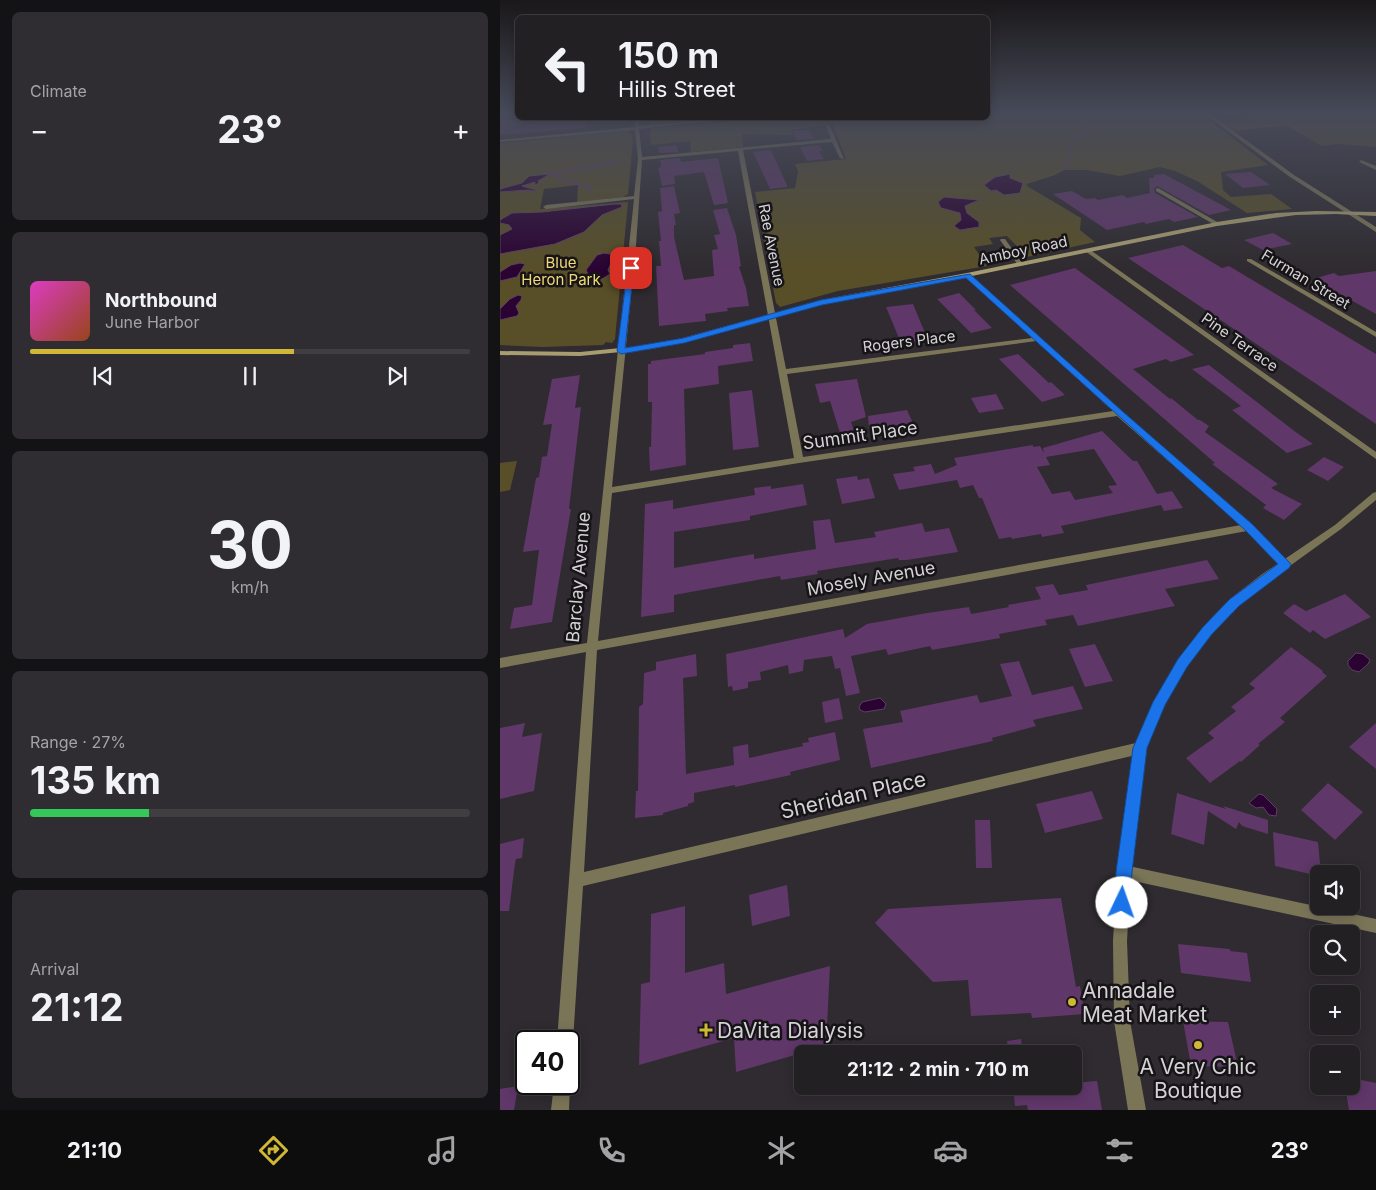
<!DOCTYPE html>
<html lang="en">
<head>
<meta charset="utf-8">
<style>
	:root { --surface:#232024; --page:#2f2d31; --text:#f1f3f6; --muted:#a3a3a6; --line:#403e41; --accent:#d1b736 }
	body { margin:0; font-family:Inter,sans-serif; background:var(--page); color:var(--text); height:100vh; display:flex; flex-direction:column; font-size:19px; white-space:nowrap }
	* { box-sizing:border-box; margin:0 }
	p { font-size:16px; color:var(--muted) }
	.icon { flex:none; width:28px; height:28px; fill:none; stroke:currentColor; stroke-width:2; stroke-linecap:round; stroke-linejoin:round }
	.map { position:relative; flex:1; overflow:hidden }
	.details { display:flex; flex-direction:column; gap:12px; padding:12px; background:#131214; width:500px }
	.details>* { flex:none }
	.hud { position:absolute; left:15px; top:15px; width:475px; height:105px; border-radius:8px; box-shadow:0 2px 12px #0003,0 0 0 1px var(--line); background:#232024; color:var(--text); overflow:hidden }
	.fabs { position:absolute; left:810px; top:865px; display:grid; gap:10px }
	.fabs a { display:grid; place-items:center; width:50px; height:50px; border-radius:8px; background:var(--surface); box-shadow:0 2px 12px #0003,0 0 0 1px var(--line); font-size:25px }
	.speed { position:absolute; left:15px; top:1030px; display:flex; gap:10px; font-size:25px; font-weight:700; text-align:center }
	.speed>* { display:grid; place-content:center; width:65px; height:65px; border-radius:50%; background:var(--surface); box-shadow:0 2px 12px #0003,0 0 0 1px var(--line); line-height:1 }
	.speed .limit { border:2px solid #111; border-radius:8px; background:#fff; color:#111 }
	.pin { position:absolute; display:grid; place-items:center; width:42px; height:42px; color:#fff; margin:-21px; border-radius:10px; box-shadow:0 2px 8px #0006 }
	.me { position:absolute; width:55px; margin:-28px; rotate:3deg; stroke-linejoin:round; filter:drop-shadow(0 0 4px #0008) }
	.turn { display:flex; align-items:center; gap:18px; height:105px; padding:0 20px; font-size:22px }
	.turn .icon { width:65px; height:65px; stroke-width:2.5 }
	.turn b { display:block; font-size:35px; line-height:42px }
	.big { font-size:38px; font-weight:700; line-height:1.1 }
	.details .widget { flex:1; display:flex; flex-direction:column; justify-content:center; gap:8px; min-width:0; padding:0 18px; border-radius:8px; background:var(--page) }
	.details .dial { align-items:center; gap:0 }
	.dial b { font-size:65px; line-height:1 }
	.song { display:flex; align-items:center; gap:15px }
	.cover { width:60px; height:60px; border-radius:8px; background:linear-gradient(135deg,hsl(310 70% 55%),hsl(20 70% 35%)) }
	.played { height:5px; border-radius:2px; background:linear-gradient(90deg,var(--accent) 60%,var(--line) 60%) }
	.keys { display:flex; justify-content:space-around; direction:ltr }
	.heat { display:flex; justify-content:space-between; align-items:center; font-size:28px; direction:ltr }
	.charge { height:8px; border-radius:4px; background:linear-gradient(90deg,#34c759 27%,var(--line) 0) }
	.trip { position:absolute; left:294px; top:1045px; width:288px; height:50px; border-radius:8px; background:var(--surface); box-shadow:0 2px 12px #0003,0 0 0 1px var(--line); font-weight:700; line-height:50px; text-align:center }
	.tabs { display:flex; height:80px; justify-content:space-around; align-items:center; background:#0e0d0e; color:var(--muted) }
	.tabs .icon { width:35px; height:35px }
	.tabs .selected { color:var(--accent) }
	.tabs b { font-size:22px; color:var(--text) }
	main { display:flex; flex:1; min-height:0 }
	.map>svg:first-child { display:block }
	.green { fill:#584f28 }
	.water { fill:#2a0332; stroke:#5d4163 }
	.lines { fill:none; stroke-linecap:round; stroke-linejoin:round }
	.stream { stroke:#5d4163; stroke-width:2.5 }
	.building { fill:#5f3769; fill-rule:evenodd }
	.minor { fill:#7b7558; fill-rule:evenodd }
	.tertiary { fill:#7b7558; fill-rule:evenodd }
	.secondary { fill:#a79d70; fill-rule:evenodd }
	.route { fill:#1a73e8; stroke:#114b97 }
	.poi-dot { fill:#d1b736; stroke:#161416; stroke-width:2 }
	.labels { text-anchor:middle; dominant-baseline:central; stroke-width:5; stroke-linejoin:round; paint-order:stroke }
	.far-street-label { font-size:15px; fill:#d5d2d5; stroke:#161416 }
	.far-park-label { font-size:15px; fill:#f1da76; stroke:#161416 }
	.street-label { font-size:18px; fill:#d5d2d5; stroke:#161416 }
	.near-street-label { font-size:21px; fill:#d5d2d5; stroke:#161416 }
	.near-poi-label { font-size:21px; fill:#d5d2d5; stroke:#161416; text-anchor:start }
</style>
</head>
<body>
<main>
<section class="details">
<div class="widget"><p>Climate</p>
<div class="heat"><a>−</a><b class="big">23°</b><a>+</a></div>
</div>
<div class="widget">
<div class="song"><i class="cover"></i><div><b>Northbound</b><p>June Harbor</p></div></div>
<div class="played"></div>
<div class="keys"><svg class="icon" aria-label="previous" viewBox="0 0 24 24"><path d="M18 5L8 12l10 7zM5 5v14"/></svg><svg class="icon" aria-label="pause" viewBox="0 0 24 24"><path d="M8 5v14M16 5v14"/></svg><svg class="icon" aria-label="next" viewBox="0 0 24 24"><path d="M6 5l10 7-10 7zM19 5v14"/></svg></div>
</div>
<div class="widget dial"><b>30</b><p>km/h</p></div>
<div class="widget"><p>Range · 27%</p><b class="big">135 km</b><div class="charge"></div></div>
<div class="widget"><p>Arrival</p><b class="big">21:12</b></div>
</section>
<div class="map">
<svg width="876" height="1110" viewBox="0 0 876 1110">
	<rect width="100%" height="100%" fill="#2f2b30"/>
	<path class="green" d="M488 114H701L768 165 721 172 723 190 731 197 771 194 792 209 747 213 697 181 675 171 660 167 620 176 587 170H564L555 175 527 184V186L581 218 580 230 595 242 527 257 507 236 489 238 493 244 474 247 487 266 338 291 280 307 276 303 255 192 295 188 298 171 295 164 346 159 333 125 291 130 293 135 242 134 243 147 191 152 190 141 151 145 150 130 154 128 233 121V118H488Z
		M771 114H876V147L838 144 822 146 786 125 735 131 724 123Z
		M151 118H190V121L153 125H150Z
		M126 131 130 132 133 140 128 194 123 197 77 202 78 185 44 189 40 209 128 202 115 339 112 343 106 342 103 345 42 347 0 345V143Z
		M17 461 10 490 0 492V463Z"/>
	<path class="water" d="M50 174 38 181 39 183 35 185V182L22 186 36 190 34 191 28 190 0 192V189L22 183 29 176Z
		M510 174V178L523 183 520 193 504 195 496 190 491 191 484 185 495 177Z
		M444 197 479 200 465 206 467 213 479 222V227L460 230 454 226 461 220 460 213 441 208 438 202Z
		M114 204H121L122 207 102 215 84 232 55 244 0 254V235L12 229 9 225 0 223V220L12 213 42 212Z
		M104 253 110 254 113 258 108 270 110 274 102 279 89 276 86 270 97 255Z
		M20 263 25 264 17 277 0 281V272L11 265Z
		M18 295 22 296 21 300 16 306 19 313 17 316 0 320V309L10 299Z
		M856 653 863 654 870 660 868 664 859 672 852 670 848 665V661Z
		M380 698 386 704 384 709 365 712 360 710 359 707 362 702Z
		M759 794 763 795 777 809 776 816 769 815 763 807 756 808 749 803Z"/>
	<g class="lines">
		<path class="stream" d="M562 168 569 161 572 154 569 146 570 142 587 133 581 120 565 114
			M49 174 118 162
			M54 174 60 179 89 187V192"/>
	</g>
	<path class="building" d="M24 118H86L87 128 0 135V120Z
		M309 130 315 139 297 140 292 131Z
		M177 145 178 152 159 153 158 147Z
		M319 145 323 151H319L324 159 307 161 300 147Z
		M271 150 287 185V187L270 189 253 152Z
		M180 158 181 162 218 158 228 203 214 205 204 172 174 176 175 184 162 186 158 168 161 167 160 160Z
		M751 172 770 185 743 188 725 174Z
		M664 174 731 210 709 215 657 186 654 189 655 193 698 217 674 222 669 219 646 224 644 222 607 230 553 194 572 191 586 199 595 198 598 200 623 195 627 198 650 193 649 178H654V175Z
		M174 186 180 213 174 214 176 225H174V237L184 280 214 276 212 250 218 249 214 235 220 234 213 210 227 208 236 235 241 266 239 267 246 288 249 306 227 308 228 311 205 314 206 321 159 326 156 266H161L159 241H161L158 212 162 211 160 188Z
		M773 233 792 244 763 250 744 240Z
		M683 245 722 268 729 266 876 354V424L628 258Z
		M575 268 694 355 671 362 666 359 633 369 670 399 671 398 698 420H700L709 426 705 432 778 484 771 488 802 504 784 520 763 508 766 505 712 464 715 463 510 285Z
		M876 271V314L813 279 834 273 839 276Z
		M459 293 476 310H474L492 328 471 333 437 299Z
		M413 304 428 340 401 343 386 307Z
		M250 343 253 361 218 366 219 384 184 389 186 465 150 471 149 447H151L152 402H148V364H151V361L205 354V352L233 348V345Z
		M518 354 549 383 551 382 565 395 542 402 499 359Z
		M709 365 797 433 813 444 787 453 732 410 741 406 692 369Z
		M80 375 75 408 81 407 69 509H71L52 622 10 629 14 608 32 605 39 550 23 552 36 478 39 477 42 457 47 456 52 424 43 425 52 379Z
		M357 379 366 417 351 422 354 431 340 433 330 401 320 403 315 384Z
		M252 390 259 447 233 450 229 393Z
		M496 394 504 409 479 413 471 398Z
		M407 410 413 423 369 429 368 416Z
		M602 431 633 461H637L657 494 672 491 683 508 664 511 661 505 561 526 564 533 542 537 541 534 512 539 511 537 499 539 482 498H479L473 485 460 488 457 480 399 490 393 474 415 471 413 467 431 464 435 474 457 465 454 458 533 445V447L540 446 544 453 543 448ZM594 449 617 485 608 486 613 493 575 500 570 491 552 494 537 467 550 465 546 457Z
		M824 457 844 467 828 481 807 470Z
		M357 476 358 480 369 478 375 498 342 504 336 479Z
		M303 484 307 505 250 516V520L174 532V568L254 554V559L316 549 313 521 330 519 335 543 376 537 374 532 422 523 425 532 449 528 458 552 407 560H399L398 558 317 571 318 574 281 580 280 576 174 595V612L141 617 145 504 173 500V509L255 495 254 488 271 486V489Z
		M707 560 719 579 665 589 675 606 578 626 573 615 545 620 547 625 499 634 500 638 432 650 430 646 388 655 386 649 351 656 360 693 346 696 340 668 335 669 332 656 304 660 303 671 289 674 288 665 260 672 261 680 248 682V688L233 691 232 686 228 687 226 654 343 629 345 638 367 624 427 613 469 607 471 614 509 607 508 605 541 599 535 587 553 584 559 595 588 590 586 585Z
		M845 594 871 617 825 639 813 630 810 633 783 613 794 604 806 611Z
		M595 644 613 681 585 687 569 649Z
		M791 647 823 671 822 672 827 676 780 718 785 722 758 744 760 745 741 762 740 761 710 783 686 758 714 738 708 733 736 711 731 707 755 688 749 684Z
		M196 654 197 676 183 678 186 774 234 765 233 747 248 744 249 758 303 746 302 743 309 742 308 738 335 732 340 760 290 772 291 775 235 787V785L194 793V802L188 804V806L163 813V815L135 818 136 791H138L139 707 143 704 144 673 156 670V662Z
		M519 661 532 695 573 686 583 709 533 720 536 726 492 738 493 741 371 768 363 729 403 722 400 711 477 695 480 703 512 696 500 664Z
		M339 698 343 719 325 723 322 702Z
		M25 723 22 737 42 733 34 791 0 799V728Z
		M876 723V769L849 747Z
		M828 783 863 812 835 840 801 810Z
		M592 791 603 819 545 833 536 804Z
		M677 793 726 809 723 806 768 820V834L742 826 739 822 736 829 708 811 704 845 671 834Z
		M475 820H490L492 868H476Z
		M773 832 818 842 821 874H819V876L775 866Z
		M24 838 22 858 16 859 15 863 9 911H0V844Z
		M287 885 290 916 252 926 249 895Z
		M561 898 576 987 580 986 585 1014 532 1018 531 1013 471 1016 468 980 433 982 375 923 388 909Z
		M185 906V973L224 963 226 994 330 966 326 1046 236 1072 234 1038 139 1065 141 984 150 982 151 914Z
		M678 944 730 949V951L747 953 751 982 681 973Z
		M683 1021 728 1022 738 1067 691 1066Z
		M521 1039 523 1054H509L507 1041Z
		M851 1078 876 1083V1110H849L845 1086H851Z
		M597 1081 602 1110H528L527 1105 515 1106 513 1086H572V1083Z
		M18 1086 14 1110H0V1089Z"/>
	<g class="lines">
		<path class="minor" d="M705 114H710L794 175 876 227V232L790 177Z
			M136 118H140L139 126 231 118 233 119 139 129 142 157 331 139 326 126 328 125 330 126 344 159 340 158 332 142 243 150 286 369 532 338 464 275 469 274 622 411 752 525 790 565 785 569 781 568 747 531 97 650 84 872 640 742 644 744 646 748 644 752 640 754 83 886 73 1041 69 1048V1041H57L86 652 0 668V658L87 643 134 199 46 209 43 207 46 205 134 196 138 159 135 130 0 142V140L135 127ZM238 151 294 458 112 487 136 245 142 160ZM536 341 613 411 303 457 287 374ZM617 416 741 525 98 641 112 493 299 463Z
			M861 160 876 166V170L859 162Z
			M658 188 719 223 720 224 715 225 656 191V189Z
			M501 239H505L523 264 522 265H518L500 240Z
			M585 249H589L876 452V459L585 251Z
			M747 259H751L876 332V337L747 261Z
			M624 865 876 919V933L624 879 619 877 617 872 619 867Z
			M69 1080 70 1084 69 1110H51L54 1084H69Z"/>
		<path class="tertiary" d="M876 492V500L841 529 769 581 738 605 711 633 686 666 665 705 646 748 631 872 627 941 630 1021 646 1110H628L614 1021 613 941 617 872 634 748 656 699 678 660 703 627 730 599 761 575 835 525 873 493Z"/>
		<path class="secondary" d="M816 211 876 212V216L836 214 796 215 717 226 467 277 322 304 187 342 151 349 80 356 0 355V351L80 352 151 345 183 338 321 300 467 273 717 222 776 213Z"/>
	</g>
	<linearGradient id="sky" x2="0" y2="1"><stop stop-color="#1a181a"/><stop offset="0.42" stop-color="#474a59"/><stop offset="1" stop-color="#474a59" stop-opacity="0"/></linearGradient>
	<rect width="876" height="270" fill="url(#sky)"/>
	<path class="route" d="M128 266 134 268 125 348 184 338 321 300 470 274 622 411 752 524 789 562 791 565 789 568 739 606 712 634 687 667 665 705 647 748 632 872 630 903 628 908 622 911 616 908 614 903 616 872 633 748 653 702 678 659 703 627 730 599 778 564 745 530 466 278 322 305 184 343 121 354 117 351Z"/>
	<g class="poi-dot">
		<circle cx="572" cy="1002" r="5"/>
		<path d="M203.5 1022.5h5v5h5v5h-5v5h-5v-5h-5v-5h5z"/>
		<circle cx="698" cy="1045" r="5"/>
	</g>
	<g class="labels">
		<g class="far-street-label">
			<text transform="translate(272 245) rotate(79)">Rae Avenue</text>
			<text transform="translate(523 250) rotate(-12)">Amboy Road</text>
			<text transform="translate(806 279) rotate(31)">Furman Street</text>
			<text transform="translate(409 341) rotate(-7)">Rogers Place</text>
			<text transform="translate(740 342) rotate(35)">Pine Terrace</text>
		</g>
		<g class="far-park-label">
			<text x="61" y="262">Blue<tspan x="61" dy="17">Heron Park</tspan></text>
		</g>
		<g class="street-label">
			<text transform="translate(360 435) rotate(-8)">Summit Place</text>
			<text transform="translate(78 577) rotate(-85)">Barclay Avenue</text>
			<text transform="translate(371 578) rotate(-10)">Mosely Avenue</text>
		</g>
		<g class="near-street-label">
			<text transform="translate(353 795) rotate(-13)">Sheridan Place</text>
		</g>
		<g class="near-poi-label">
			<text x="582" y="990">Annadale<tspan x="582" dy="24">Meat Market</tspan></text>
			<text x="217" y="1030">DaVita Dialysis</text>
			<text x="698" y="1066" text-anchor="middle">A Very Chic<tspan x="698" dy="24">Boutique</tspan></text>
		</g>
	</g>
</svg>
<div class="fabs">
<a><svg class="icon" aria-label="sound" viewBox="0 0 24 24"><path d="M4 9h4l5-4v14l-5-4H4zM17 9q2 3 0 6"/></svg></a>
<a><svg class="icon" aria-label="search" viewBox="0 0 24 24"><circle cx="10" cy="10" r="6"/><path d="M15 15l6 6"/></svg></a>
<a>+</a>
<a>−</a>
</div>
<div class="speed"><div class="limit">40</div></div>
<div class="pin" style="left:131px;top:268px;background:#d93025"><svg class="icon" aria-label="arrive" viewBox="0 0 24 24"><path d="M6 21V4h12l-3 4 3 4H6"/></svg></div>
<svg class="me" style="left:622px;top:903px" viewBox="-20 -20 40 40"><circle r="19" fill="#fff"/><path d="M0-13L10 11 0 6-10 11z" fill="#1a73e8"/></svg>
<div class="trip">21:12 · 2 min · 710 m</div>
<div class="hud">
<div class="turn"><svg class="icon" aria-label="left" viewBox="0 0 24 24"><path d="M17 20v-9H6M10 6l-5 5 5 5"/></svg><div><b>150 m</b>Hillis Street</div></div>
</div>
</div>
</main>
<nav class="tabs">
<b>21:10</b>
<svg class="icon selected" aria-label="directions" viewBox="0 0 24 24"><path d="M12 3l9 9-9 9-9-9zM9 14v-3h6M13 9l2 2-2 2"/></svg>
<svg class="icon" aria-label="music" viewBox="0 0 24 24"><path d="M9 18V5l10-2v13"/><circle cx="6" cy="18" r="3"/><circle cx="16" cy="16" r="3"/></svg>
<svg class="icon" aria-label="phone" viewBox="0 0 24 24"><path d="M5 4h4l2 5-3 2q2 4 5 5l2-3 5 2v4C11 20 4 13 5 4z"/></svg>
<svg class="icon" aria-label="climate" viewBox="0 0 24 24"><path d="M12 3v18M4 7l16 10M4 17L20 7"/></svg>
<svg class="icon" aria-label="car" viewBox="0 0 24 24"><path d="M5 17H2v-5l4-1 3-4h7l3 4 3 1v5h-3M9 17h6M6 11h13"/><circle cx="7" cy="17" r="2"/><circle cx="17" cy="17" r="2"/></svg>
<svg class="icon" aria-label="filters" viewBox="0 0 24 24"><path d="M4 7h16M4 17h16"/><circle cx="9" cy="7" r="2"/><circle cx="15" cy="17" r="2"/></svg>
<b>23°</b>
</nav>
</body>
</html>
